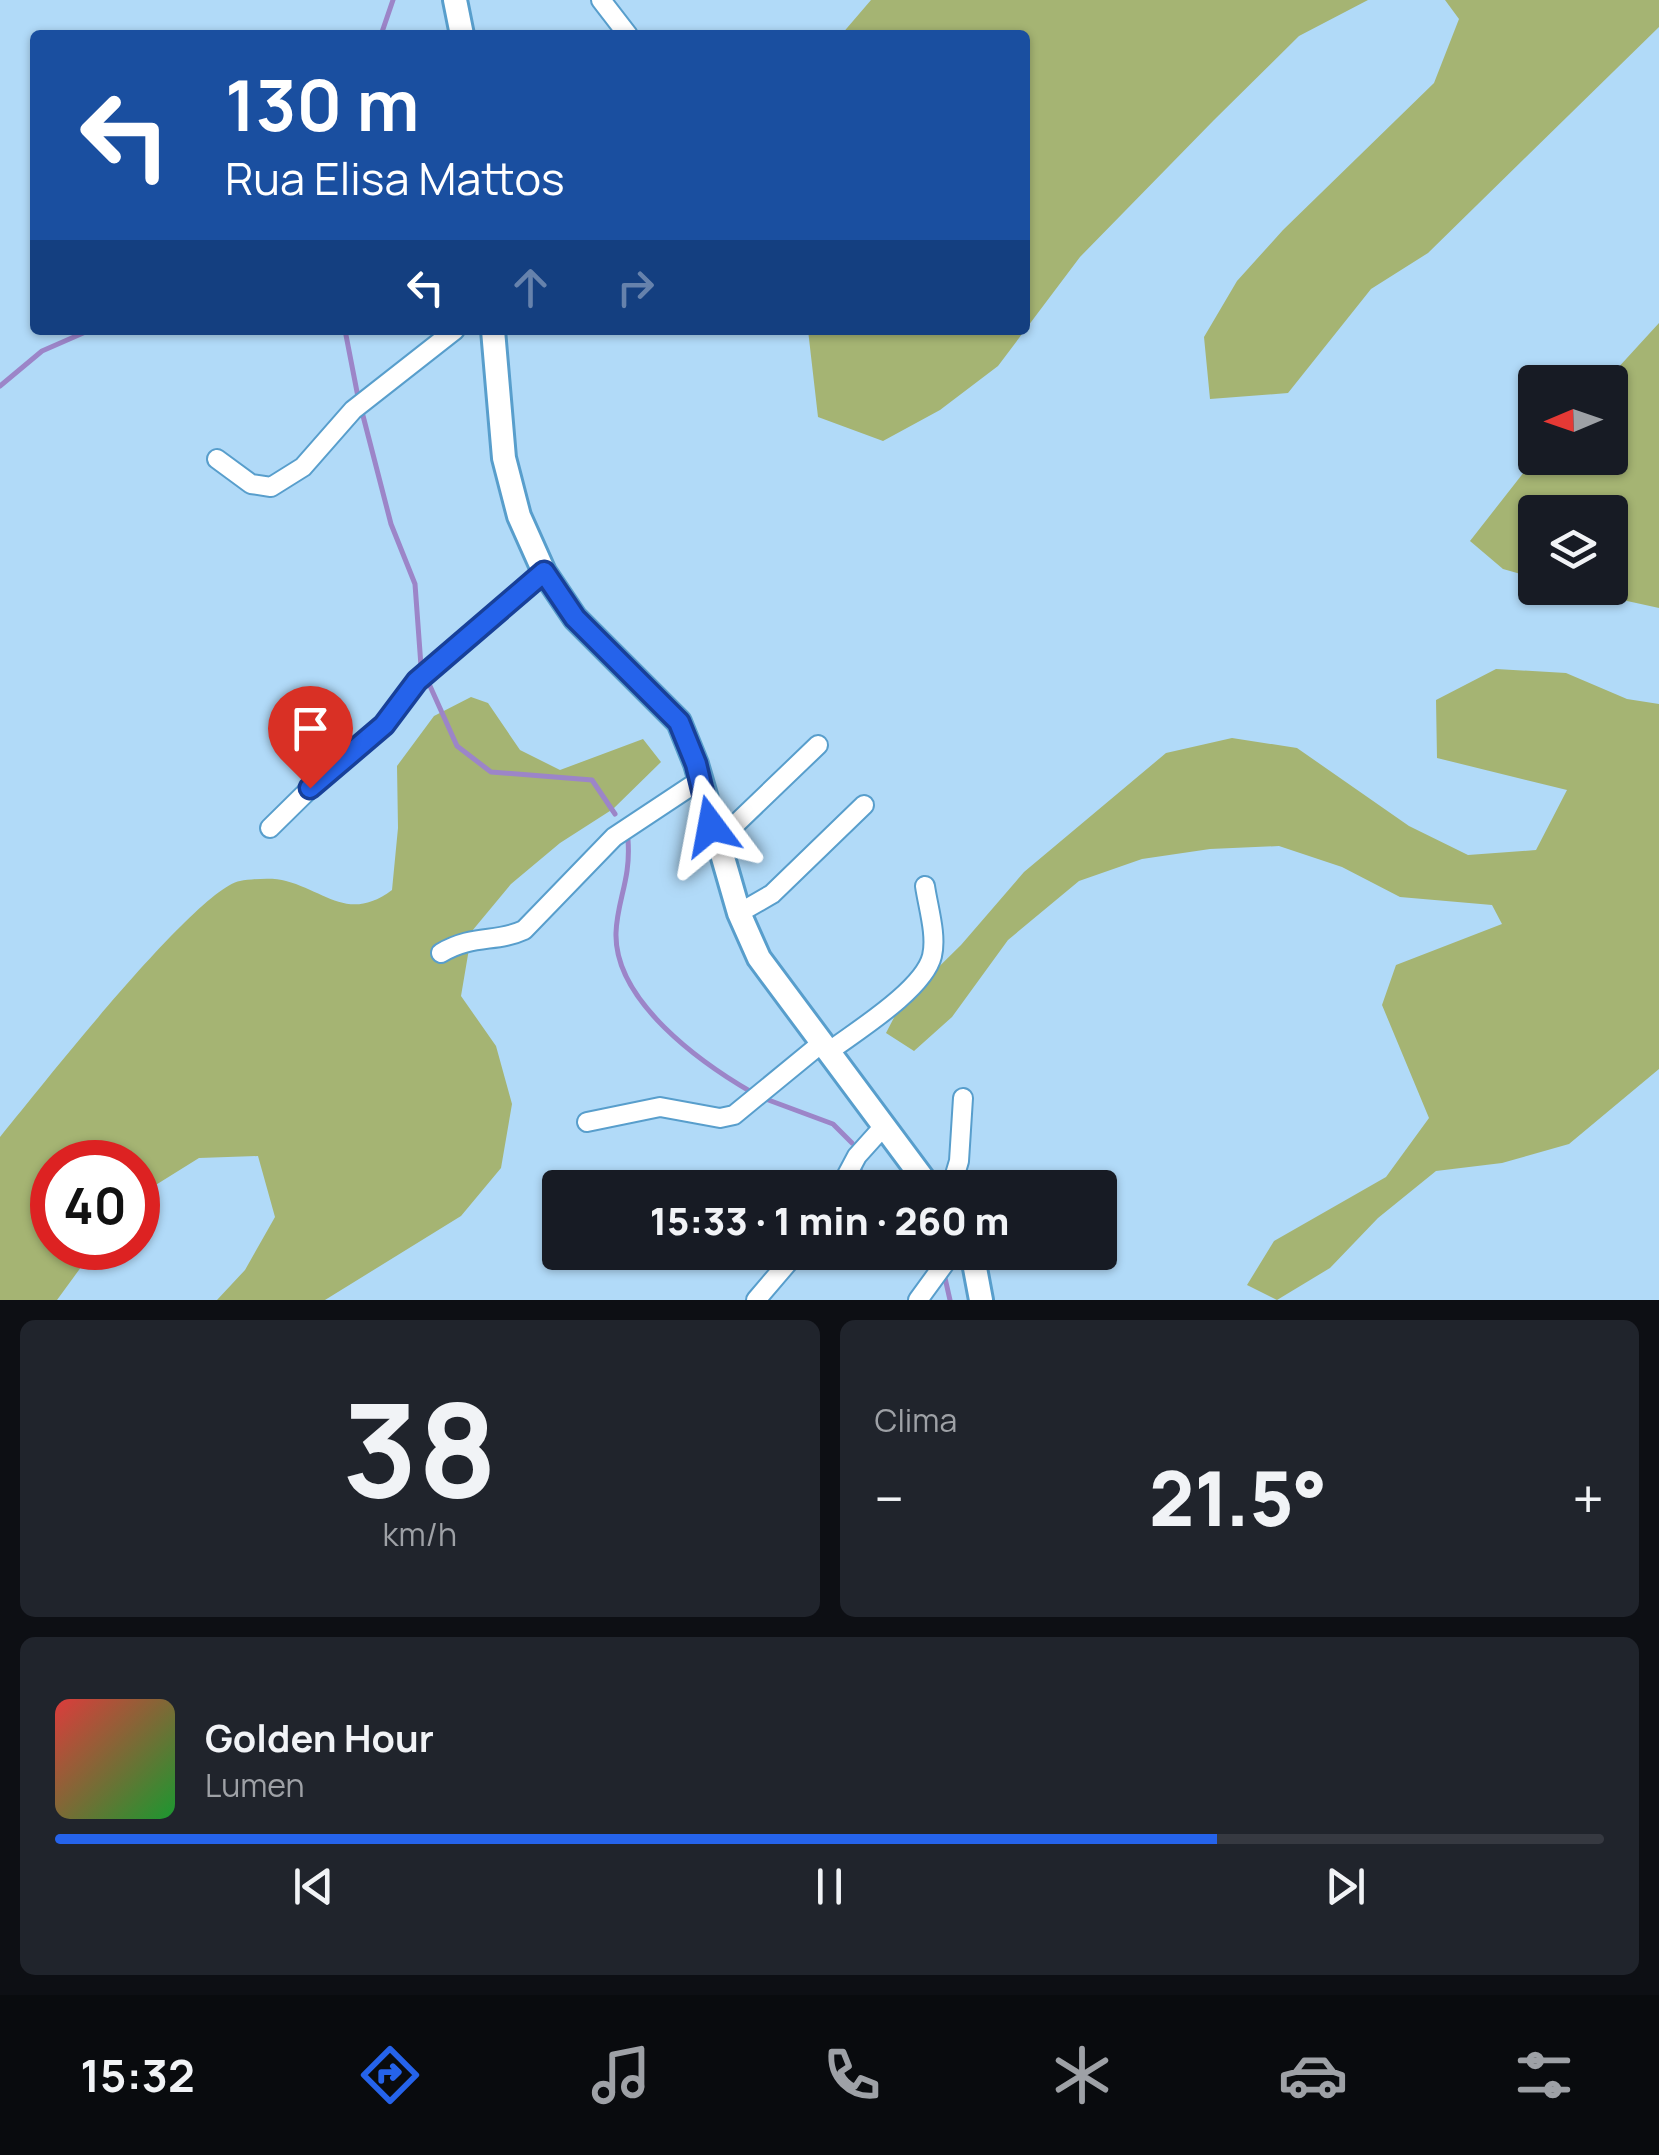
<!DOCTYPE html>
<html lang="pt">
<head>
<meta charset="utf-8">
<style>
	:root { --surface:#171b24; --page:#20242c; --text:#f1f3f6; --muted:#9ea1a6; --line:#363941; --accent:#2563eb }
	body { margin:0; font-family:Manrope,sans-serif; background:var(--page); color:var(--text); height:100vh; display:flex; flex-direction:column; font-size:38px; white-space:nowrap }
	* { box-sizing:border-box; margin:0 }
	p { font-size:32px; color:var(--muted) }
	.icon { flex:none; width:55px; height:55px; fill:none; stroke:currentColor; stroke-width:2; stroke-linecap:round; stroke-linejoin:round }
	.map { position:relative; height:1300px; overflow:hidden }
	.details { display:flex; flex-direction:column; gap:20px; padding:20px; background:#0d0f14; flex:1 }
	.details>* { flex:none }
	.banner { position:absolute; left:30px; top:30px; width:1000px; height:305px; border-radius:10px; box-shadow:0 2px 8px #0004; background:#1a4fa0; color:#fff; overflow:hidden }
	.needle { width:65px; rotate:268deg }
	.tools { position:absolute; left:1518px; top:365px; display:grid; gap:20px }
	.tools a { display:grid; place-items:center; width:110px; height:110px; border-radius:10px; background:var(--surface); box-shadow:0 2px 8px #0004; font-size:50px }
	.speed { position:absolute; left:30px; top:1140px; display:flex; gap:20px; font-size:50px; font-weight:700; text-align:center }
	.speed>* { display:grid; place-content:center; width:130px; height:130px; border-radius:50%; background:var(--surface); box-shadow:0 2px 8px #0004; line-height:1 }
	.speed .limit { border:15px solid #d22; background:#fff; color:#111 }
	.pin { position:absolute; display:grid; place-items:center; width:85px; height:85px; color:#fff; margin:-102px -42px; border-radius:50% 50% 50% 0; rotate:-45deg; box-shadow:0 0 10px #0007 }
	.pin .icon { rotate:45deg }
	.me { position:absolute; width:110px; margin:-55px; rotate:347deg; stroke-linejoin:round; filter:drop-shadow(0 0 8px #0008) }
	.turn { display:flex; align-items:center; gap:35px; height:210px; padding:0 30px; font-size:45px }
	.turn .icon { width:130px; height:130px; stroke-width:2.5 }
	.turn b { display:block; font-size:70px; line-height:85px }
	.lanes { display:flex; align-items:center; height:95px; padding:0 30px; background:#0003; justify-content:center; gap:50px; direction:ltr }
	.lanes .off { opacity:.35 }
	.big { font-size:75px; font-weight:800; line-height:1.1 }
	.details .widget { flex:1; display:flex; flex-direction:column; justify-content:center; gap:15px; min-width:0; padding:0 35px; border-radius:15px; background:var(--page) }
	.details .dial { align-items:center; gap:0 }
	.dial b { font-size:130px; line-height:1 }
	.song { display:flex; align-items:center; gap:30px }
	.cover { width:120px; height:120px; border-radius:15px; background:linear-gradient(135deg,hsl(0 70% 55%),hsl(130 70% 35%)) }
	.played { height:10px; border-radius:5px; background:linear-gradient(90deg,var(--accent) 75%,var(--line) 75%) }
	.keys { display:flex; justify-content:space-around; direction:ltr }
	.heat { display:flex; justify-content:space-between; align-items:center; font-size:55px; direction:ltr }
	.details .tiles { flex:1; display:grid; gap:20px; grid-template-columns:1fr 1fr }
	.widget:last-child { grid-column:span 2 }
	.trip { position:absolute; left:542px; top:1170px; width:575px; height:100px; border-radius:10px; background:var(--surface); box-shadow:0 2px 8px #0004; font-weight:800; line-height:100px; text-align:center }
	.dock { display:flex; height:160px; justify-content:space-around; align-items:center; background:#090b0e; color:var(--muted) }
	.dock .icon { width:70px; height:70px }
	.dock .on { color:var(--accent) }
	.dock b { font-size:45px; color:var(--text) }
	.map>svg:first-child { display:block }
	.green { fill:#a5b473 }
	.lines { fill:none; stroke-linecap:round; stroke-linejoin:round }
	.stream { stroke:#9c85c8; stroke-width:5 }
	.minor-casing { stroke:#589ecc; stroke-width:22 }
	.tertiary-casing { stroke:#589ecc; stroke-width:28 }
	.minor { stroke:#fff; stroke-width:18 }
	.tertiary { stroke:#fff; stroke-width:22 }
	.route-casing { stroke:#184099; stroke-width:25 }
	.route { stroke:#2563eb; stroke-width:18 }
</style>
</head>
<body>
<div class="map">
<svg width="1659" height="1300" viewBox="0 0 1659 1300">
	<rect width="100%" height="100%" fill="#b1daf8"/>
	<path class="green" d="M871 0H1368L1299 36 1214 120 1080 257 998 366 940 410 883 441 818 417 808 330H1025V35H841Z
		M1445 0H1659V27L1428 253 1371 289 1288 393 1210 399 1204 337 1237 281 1283 230 1434 83 1459 19Z
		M1659 323V608L1568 588H1610V512H1535V578L1503 569 1470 541 1535 458H1610V382H1605Z
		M1496 669 1566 673 1627 699 1659 704V1069L1569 1144 1502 1163 1436 1171 1378 1218 1330 1268 1277 1300 1247 1285 1274 1241 1386 1177 1429 1118 1382 1005 1396 965 1502 924 1492 905 1400 897 1342 867 1279 846 1210 849 1142 859 1079 881 1008 940 952 1017 914 1051 886 1033 901 1004 961 945 1024 872 1166 753 1232 738 1297 748 1409 826 1468 855 1536 850 1567 790 1437 758 1436 700Z
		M471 697 488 703 520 750 560 770 643 739 661 762 613 809 560 843 511 884 472 931 461 996 496 1046 512 1104 501 1168 461 1216 325 1300H217L245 1270 275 1217 258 1156 199 1158 138 1196V1162H52V1248H95L57 1300H0V1137C36 1093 196 889 240 881 252 879 274 877 286 881 327 892 349 922 392 890L398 828 397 766 434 716Z"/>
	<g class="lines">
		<path class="stream" d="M381 35 393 0
			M345 330 358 397
			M0 386 42 351 90 330
			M361 408 391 524 415 584 421 666 457 746 491 772 592 780 615 814
			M628 840C631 880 617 900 616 933 614 1001 701 1063 753 1093
			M763 1098 833 1124 852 1143
			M859 1167 867 1188
			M926 1252 932 1258
			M945 1278 950 1300"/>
		<g class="minor-casing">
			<path id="minor" d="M601 0 628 35
				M217 459 251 484 271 487 303 467 353 410 455 330
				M270 828 334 765 384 725 417 681 544 572
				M716 843 818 745
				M739 913 772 894 864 805
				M441 953C473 934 496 943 524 930L614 837 700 780
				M831 1050C858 1030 924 989 932 956 937 935 928 907 925 886
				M587 1122 660 1107 720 1118 734 1115 823 1042
				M840 1188 857 1156 884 1126
				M951 1188 959 1161 963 1098
				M756 1300 797 1252
				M918 1300 953 1252"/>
		</g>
		<g class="tertiary-casing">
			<path id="tertiary" d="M455 0 462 35
				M493 330 504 458 519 516 544 572 575 618 679 722 696 764 739 913 759 958 930 1188
				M972 1252 981 1300"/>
		</g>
		<use href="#minor" class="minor"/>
		<use href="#tertiary" class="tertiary"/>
	</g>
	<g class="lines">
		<g class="route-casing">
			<path id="route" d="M310 788 384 725 417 681 544 572 575 618 679 722 696 764 711 826"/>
		</g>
		<use href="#route" class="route"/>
	</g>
</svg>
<div class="tools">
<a><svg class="needle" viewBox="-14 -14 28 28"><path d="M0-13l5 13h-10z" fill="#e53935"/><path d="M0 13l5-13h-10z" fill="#9ea1a6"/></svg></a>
<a><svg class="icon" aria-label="layers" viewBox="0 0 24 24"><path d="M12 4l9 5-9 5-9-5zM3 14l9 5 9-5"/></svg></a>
</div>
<div class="speed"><div class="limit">40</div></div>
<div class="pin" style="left:310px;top:788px;background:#d93025"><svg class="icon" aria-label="arrive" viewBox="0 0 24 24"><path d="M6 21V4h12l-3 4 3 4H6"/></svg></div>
<svg class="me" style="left:711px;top:826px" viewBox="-20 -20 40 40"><path d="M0-17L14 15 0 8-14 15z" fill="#2563eb" stroke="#fff" stroke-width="4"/></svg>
<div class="trip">15:33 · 1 min · 260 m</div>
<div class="banner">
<div class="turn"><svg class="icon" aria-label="left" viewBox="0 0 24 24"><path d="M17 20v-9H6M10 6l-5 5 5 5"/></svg><div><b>130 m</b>Rua Elisa Mattos</div></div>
<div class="lanes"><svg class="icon" aria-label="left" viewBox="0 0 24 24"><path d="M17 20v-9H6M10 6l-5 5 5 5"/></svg><svg class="icon off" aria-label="ahead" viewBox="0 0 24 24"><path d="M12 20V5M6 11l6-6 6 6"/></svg><svg class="icon off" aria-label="right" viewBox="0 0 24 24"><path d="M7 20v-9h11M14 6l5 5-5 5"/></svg></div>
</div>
</div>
<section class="details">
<div class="tiles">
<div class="widget dial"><b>38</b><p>km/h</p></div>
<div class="widget"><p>Clima</p>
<div class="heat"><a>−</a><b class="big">21.5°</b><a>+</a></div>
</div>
<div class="widget">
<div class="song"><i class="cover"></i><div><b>Golden Hour</b><p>Lumen</p></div></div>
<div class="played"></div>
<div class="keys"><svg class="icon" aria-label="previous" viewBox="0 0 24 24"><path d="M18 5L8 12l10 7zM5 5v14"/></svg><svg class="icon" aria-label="pause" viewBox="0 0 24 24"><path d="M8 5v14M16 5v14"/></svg><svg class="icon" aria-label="next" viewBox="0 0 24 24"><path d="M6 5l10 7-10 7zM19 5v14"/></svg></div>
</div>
</div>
</section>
<nav class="dock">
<b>15:32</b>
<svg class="icon on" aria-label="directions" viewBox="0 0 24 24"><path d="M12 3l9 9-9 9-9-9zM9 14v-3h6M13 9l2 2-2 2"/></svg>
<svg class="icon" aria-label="music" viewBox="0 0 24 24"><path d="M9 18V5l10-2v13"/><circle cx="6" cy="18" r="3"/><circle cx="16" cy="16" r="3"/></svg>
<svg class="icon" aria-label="phone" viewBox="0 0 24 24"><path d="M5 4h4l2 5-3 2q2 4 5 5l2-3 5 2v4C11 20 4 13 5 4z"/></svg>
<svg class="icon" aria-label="climate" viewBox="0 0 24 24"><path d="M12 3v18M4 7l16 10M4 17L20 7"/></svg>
<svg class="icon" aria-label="car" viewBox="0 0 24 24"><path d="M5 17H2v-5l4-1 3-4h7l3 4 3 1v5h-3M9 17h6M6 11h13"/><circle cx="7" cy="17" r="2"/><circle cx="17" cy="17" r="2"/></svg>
<svg class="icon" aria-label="filters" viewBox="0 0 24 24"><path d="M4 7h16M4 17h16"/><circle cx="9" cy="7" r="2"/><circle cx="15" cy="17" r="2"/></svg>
</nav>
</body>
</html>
